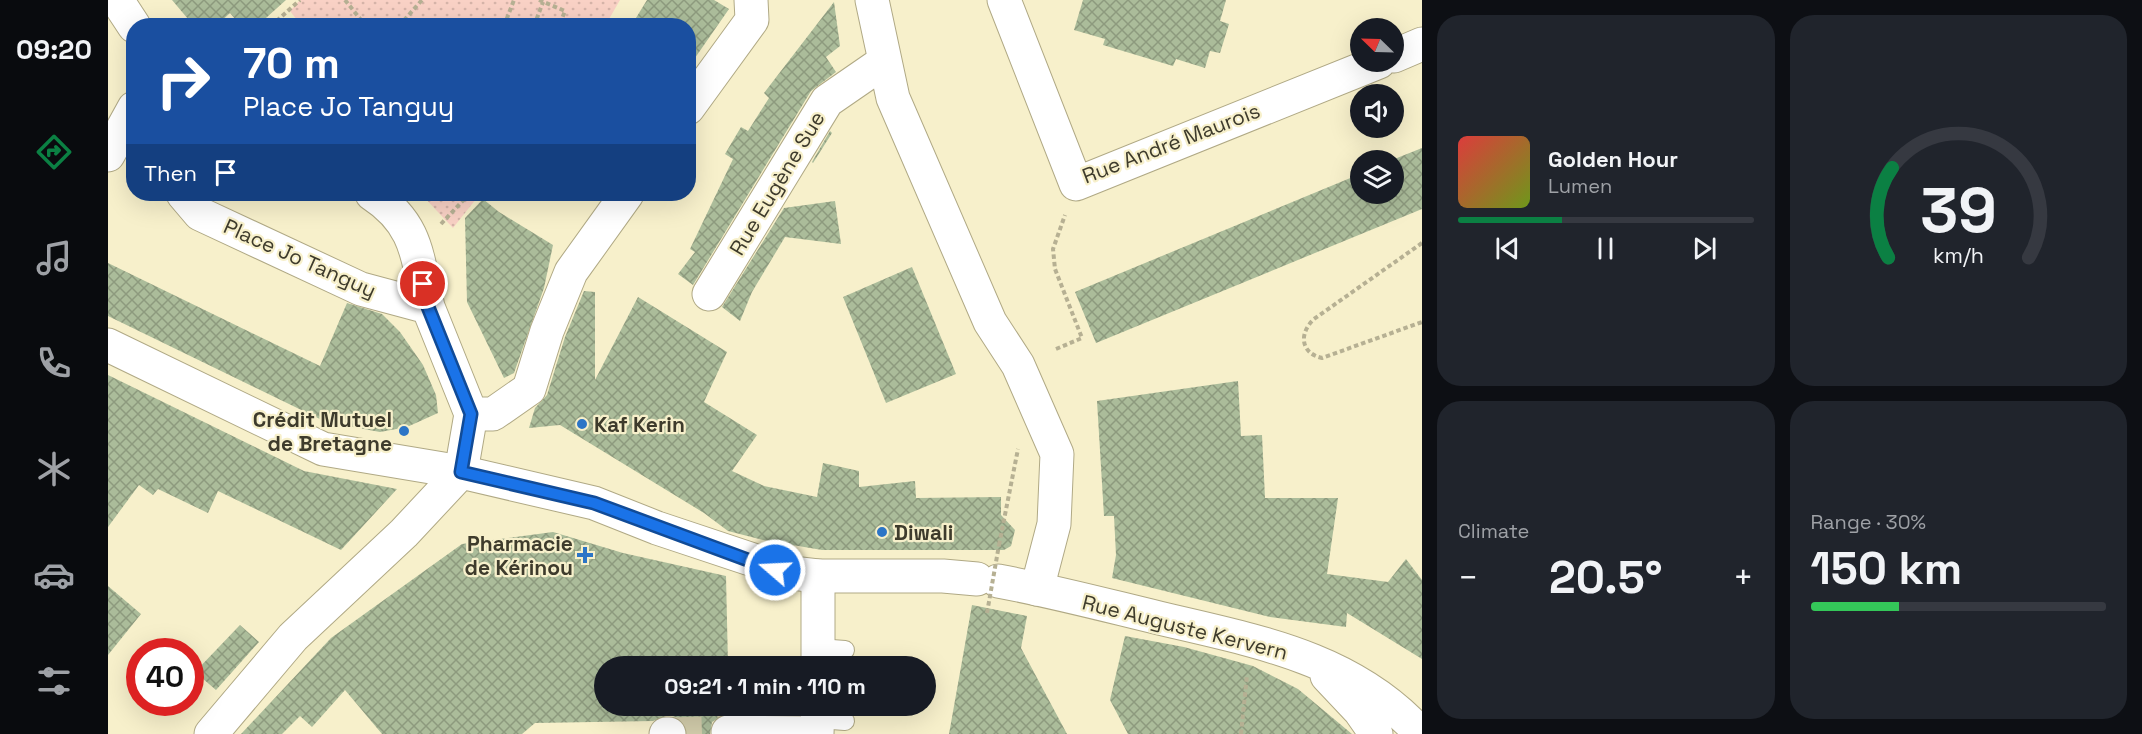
<!DOCTYPE html>
<html lang="en">
<head>
<meta charset="utf-8">
<style>
	:root { --surface:#171b24; --page:#20242c; --text:#f1f3f6; --muted:#9ea1a6; --line:#363941; --accent:#0b8043 }
	body { margin:0; font-family:"Space Grotesk",sans-serif; background:var(--page); color:var(--text); height:100vh; display:flex; flex-direction:column; font-size:22px; white-space:nowrap }
	* { box-sizing:border-box; margin:0 }
	p { font-size:20px; color:var(--muted) }
	.icon { flex:none; width:33px; height:33px; fill:none; stroke:currentColor; stroke-width:2; stroke-linecap:round; stroke-linejoin:round }
	.map { position:relative; flex:1; overflow:hidden }
	.drawer { display:flex; flex-direction:column; gap:15px; padding:15px; background:#0d0f14; width:720px }
	.drawer>* { flex:none }
	.banner { position:absolute; left:18px; top:18px; width:570px; height:183px; border-radius:24px; box-shadow:0 6px 24px #0002; background:#1a4fa0; color:#fff; overflow:hidden }
	.needle { width:39px; rotate:293deg }
	.controls { position:absolute; left:1242px; top:18px; display:grid; gap:12px }
	.controls a { display:grid; place-items:center; width:54px; height:54px; border-radius:50%; background:var(--surface); box-shadow:0 6px 24px #0002; font-size:30px }
	.speed { position:absolute; left:18px; top:638px; display:flex; gap:12px; font-size:30px; font-weight:700; text-align:center }
	.speed>* { display:grid; place-content:center; width:78px; height:78px; border-radius:50%; background:var(--surface); box-shadow:0 6px 24px #0002; line-height:1 }
	.speed .limit { border:9px solid #d22; background:#fff; color:#111 }
	.pin { position:absolute; display:grid; place-items:center; width:51px; height:51px; color:#fff; margin:-26px; border:3px solid #fff; border-radius:50%; box-shadow:0 2px 6px #0007 }
	.me { position:absolute; width:66px; margin:-33px; rotate:289deg; stroke-linejoin:round; filter:drop-shadow(0 0 4px #0008) }
	.turn { display:flex; align-items:center; gap:21px; height:126px; padding:0 18px; font-size:27px }
	.turn .icon { width:78px; height:78px; stroke-width:2.5 }
	.turn b { display:block; font-size:42px; line-height:51px }
	.then { display:flex; align-items:center; height:57px; padding:0 18px; background:#0003; gap:12px; font-size:22px }
	.big { font-size:45px; font-weight:600; line-height:1.1 }
	.drawer .tile { flex:1; display:flex; flex-direction:column; justify-content:center; gap:9px; min-width:0; padding:0 21px; border-radius:24px; background:var(--page) }
	.drawer .dial { align-items:center; gap:0 }
	.dial svg { height:156px; overflow:visible; fill:none; stroke:var(--line); stroke-width:7; stroke-linecap:round; text-anchor:middle }
	.dial text { fill:var(--text); stroke:none }
	.song { display:flex; align-items:center; gap:18px }
	.cover { width:72px; height:72px; border-radius:9px; background:linear-gradient(135deg,hsl(0 70% 55%),hsl(80 70% 35%)) }
	.played { height:6px; border-radius:3px; background:linear-gradient(90deg,var(--accent) 35%,var(--line) 35%) }
	.keys { display:flex; justify-content:space-around; direction:ltr }
	.heat { display:flex; justify-content:space-between; align-items:center; font-size:33px; direction:ltr }
	.charge { height:9px; border-radius:4px; background:linear-gradient(90deg,#34c759 30%,var(--line) 0) }
	.drawer .tiles { flex:1; display:grid; gap:15px; grid-template-columns:repeat(2,1fr) }
	.trip { position:absolute; left:486px; top:656px; width:342px; height:60px; border-radius:30px; background:var(--surface); box-shadow:0 6px 24px #0002; font-weight:600; line-height:60px; text-align:center }
	main { display:flex; flex:1; min-height:0 }
	.dock { display:flex; flex-direction:column; width:108px; justify-content:space-around; align-items:center; background:#090b0e; color:var(--muted) }
	.dock .icon { width:42px; height:42px }
	.dock .current { color:var(--accent) }
	.dock b { font-size:27px; color:var(--text) }
	.map>svg:first-child { display:block }
	.park { fill:url(#park-dots) }
	.building { fill:url(#building-cross-hatch) }
	.lines { fill:none; stroke-linecap:round; stroke-linejoin:round }
	.minor-tunnel { stroke:#d2ccab; stroke-width:33; stroke-dasharray:33 16; stroke-linecap:butt }
	.service-casing { stroke:#b0a985; stroke-width:20 }
	.minor-casing { stroke:#b0a985; stroke-width:35 }
	.tertiary-casing { stroke:#b0a985; stroke-width:35 }
	.path { stroke:#b6b093; stroke-width:4; stroke-dasharray:4.5 3; stroke-linecap:butt }
	.service { stroke:#fff; stroke-width:18 }
	.minor { stroke:#fff; stroke-width:33 }
	.tertiary { stroke:#fff; stroke-width:33 }
	.path-bridge { stroke:#b6b093; stroke-width:4; stroke-dasharray:4.5 3; stroke-linecap:butt }
	.route-casing { stroke:#114b97; stroke-width:15 }
	.route { stroke:#1a73e8; stroke-width:10 }
	.poi-dot { fill:#2c75c6; stroke:#f7f0cb; stroke-width:2 }
	.labels { text-anchor:middle; dominant-baseline:central; stroke-width:4.5; stroke-linejoin:round; paint-order:stroke }
	.street-label { font-size:21px; fill:#3e3b2c; stroke:#f7f0cb }
	.poi-label { font-size:21px; font-weight:bold; fill:#3e3b2c; stroke:#f7f0cb; text-anchor:end }
</style>
</head>
<body>
<main>
<nav class="dock">
<b>09:20</b>
<svg class="icon current" aria-label="directions" viewBox="0 0 24 24"><path d="M12 3l9 9-9 9-9-9zM9 14v-3h6M13 9l2 2-2 2"/></svg>
<svg class="icon" aria-label="music" viewBox="0 0 24 24"><path d="M9 18V5l10-2v13"/><circle cx="6" cy="18" r="3"/><circle cx="16" cy="16" r="3"/></svg>
<svg class="icon" aria-label="phone" viewBox="0 0 24 24"><path d="M5 4h4l2 5-3 2q2 4 5 5l2-3 5 2v4C11 20 4 13 5 4z"/></svg>
<svg class="icon" aria-label="climate" viewBox="0 0 24 24"><path d="M12 3v18M4 7l16 10M4 17L20 7"/></svg>
<svg class="icon" aria-label="car" viewBox="0 0 24 24"><path d="M5 17H2v-5l4-1 3-4h7l3 4 3 1v5h-3M9 17h6M6 11h13"/><circle cx="7" cy="17" r="2"/><circle cx="17" cy="17" r="2"/></svg>
<svg class="icon" aria-label="filters" viewBox="0 0 24 24"><path d="M4 7h16M4 17h16"/><circle cx="9" cy="7" r="2"/><circle cx="15" cy="17" r="2"/></svg>
</nav>
<div class="map">
<svg width="1314" height="734" viewBox="0 0 1314 734">
	<defs>
		<pattern id="park-dots" width="8" height="8" patternUnits="userSpaceOnUse" patternTransform="scale(1.5)"><rect width="8" height="8" fill="#f9d1c5"/><path d="M2 2h.1M6 6h.1" fill="none" stroke="#d6b4a9" stroke-width="1.8" stroke-linecap="round"/></pattern>
		<pattern id="building-cross-hatch" width="8" height="8" patternUnits="userSpaceOnUse" patternTransform="scale(1.5)"><rect width="8" height="8" fill="#abbc9a"/><path d="M0 0l8 8M0 8l8-8" fill="none" stroke="#8d9a7e"/></pattern>
	</defs>
	<rect width="100%" height="100%" fill="#f7f0cb"/>
	<path class="park" d="M192 0H512L497 26 193 25 182 11Z
		M313 194H372L345 228Z"/>
	<path class="building" d="M64 0H178L149 26H133L122 13 108 26H86Z
		M539 0H606L621 9 580 68V26H523Z
		M975 0H1118L1112 21 1121 24 1112 53 1102 51 1097 68 1068 59 1065 66 995 45 997 39 966 30Z
		M726 2 732 46 718 57 728 72 703 91 585 285 570 274 587 252 582 249 625 159 617 154 633 127 640 131 661 98 656 93Z
		M722 131 724 133 705 163 704 162Z
		M1314 148V209L988 343 967 292 1252 174V194H1286L1284 160Z
		M375 199 391 212 445 245 436 288 406 373 396 378 359 302 357 218Z
		M727 201 733 244 677 237 644 292 632 321 614 307 676 208Z
		M0 263 212 366 239 303 274 314 292 332 315 365 328 395 330 413 299 427 272 432 218 422 0 316Z
		M804 267 848 374 778 403 735 297Z
		M476 291 487 292V380L530 297 619 352 596 402 649 435 624 471 656 486 709 497 715 463 751 471V487L807 481 808 498 893 497V515L907 530 903 546 896 550H714L655 540 620 531 596 513 452 425 421 428 427 408 439 395 457 337Z
		M0 375 196 471 289 489 233 550 110 491 100 513 50 489 45 495 31 485 0 527Z
		M1130 381 1133 436 1154 435 1157 498H1230L1219 574 1280 582 1298 559 1314 580V659L1239 613 1238 627 1162 617 1004 578 1008 555 1006 516H996L989 401Z
		M445 532 515 553 618 576 620 666H496V705H618V714L604 722 602 734H580L577 724 570 718 561 715 545 721 427 723 414 734H274L237 690 204 727 192 716 174 734H133L223 638 354 544Z
		M0 586 33 614 0 655Z
		M864 605 919 616 913 648 959 734H841Z
		M132 625 151 642 108 690 87 672Z
		M1017 636 1076 647 1145 666 1190 689 1244 734H1020L1002 700Z"/>
	<g class="lines">
		<path class="minor-tunnel" d="M561 734 620 732"/>
		<g class="service-casing">
			<path id="service" d="M710 648 737 650
				M710 719 737 721"/>
		</g>
		<g class="minor-casing">
			<path id="minor" d="M9 0 26 26
				M764 0 785 98 882 322 910 365 949 454 946 524 929 589
				M896 0 968 184 1271 62
				M1286 56 1314 44
				M580 108 644 20 643 0
				M0 155 26 108
				M75 194 92 214 253 289 320 307C309 257 310 224 264 194
				M601 294 719 101 777 61
				M320 307 363 414 353 472
				M363 414H385L421 389 439 331 463 272 519 194
				M710 666V576
				M620 732 709 733
				M558 734H561
				M709 734 710 705"/>
		</g>
		<g class="tertiary-casing">
			<path id="tertiary" d="M0 345 215 449 353 472 486 503 549 528 684 573 710 576H835L869 579
				M890 581C944 591 997 605 1051 618 1147 641 1244 657 1313 734
				M1219 676 1252 711 1268 734
				M103 734 185 637 296 533 353 472"/>
		</g>
		<path class="path" d="M237 0 253 20 262 26
			M431 0 457 11 451 26
			M163 26 192 0
			M291 26 314 0
			M396 26 406 0
			M426 26 435 2
			M333 224 361 194
			M1314 243 1206 319C1191 333 1192 353 1214 358L1314 322
			M948 349 974 338 947 269 945 249 957 215
			M891 545 910 449
			M1133 734 1139 675"/>
		<use href="#service" class="service"/>
		<use href="#minor" class="minor"/>
		<use href="#tertiary" class="tertiary"/>
		<path class="path-bridge" d="M879 613 891 545"/>
	</g>
	<g class="lines">
		<g class="route-casing">
			<path id="route" d="M315 284 320 307 363 414 353 472 486 503 667 570"/>
		</g>
		<use href="#route" class="route"/>
	</g>
	<g class="poi-dot">
		<circle cx="474" cy="424" r="6"/>
		<circle cx="296" cy="431" r="6"/>
		<circle cx="774" cy="532" r="6"/>
		<path d="M474 546h6v6h6v6h-6v6h-6v-6h-6v-6h6z"/>
	</g>
	<g class="labels">
		<g class="street-label">
			<text transform="translate(1063 143) rotate(-21)">Rue André Maurois</text>
			<text transform="translate(669 183) rotate(-59)">Rue Eugène Sue</text>
			<text transform="translate(192 258) rotate(24)">Place Jo Tanguy</text>
			<text transform="translate(1077 627) rotate(14)">Rue Auguste Kervern</text>
		</g>
		<g class="poi-label">
			<text x="284" y="419">Crédit Mutuel<tspan x="284" dy="24">de Bretagne</tspan></text>
			<text x="486" y="424" text-anchor="start">Kaf Kerin</text>
			<text x="786" y="532" text-anchor="start">Diwali</text>
			<text x="465" y="543">Pharmacie<tspan x="465" dy="24">de Kérinou</tspan></text>
		</g>
	</g>
</svg>
<div class="controls">
<a><svg class="needle" viewBox="-14 -14 28 28"><path d="M0-13l5 13h-10z" fill="#e53935"/><path d="M0 13l5-13h-10z" fill="#9ea1a6"/></svg></a>
<a><svg class="icon" aria-label="sound" viewBox="0 0 24 24"><path d="M4 9h4l5-4v14l-5-4H4zM17 9q2 3 0 6"/></svg></a>
<a><svg class="icon" aria-label="layers" viewBox="0 0 24 24"><path d="M12 4l9 5-9 5-9-5zM3 14l9 5 9-5"/></svg></a>
</div>
<div class="speed"><div class="limit">40</div></div>
<div class="pin" style="left:315px;top:284px;background:#d93025"><svg class="icon" aria-label="arrive" viewBox="0 0 24 24"><path d="M6 21V4h12l-3 4 3 4H6"/></svg></div>
<svg class="me" style="left:667px;top:570px" viewBox="-20 -20 40 40"><circle r="17" fill="#1a73e8" stroke="#fff" stroke-width="3"/><path d="M0-11L8 9 0 5-8 9z" fill="#fff"/></svg>
<div class="trip">09:21 · 1 min · 110 m</div>
<div class="banner">
<div class="turn"><svg class="icon" aria-label="right" viewBox="0 0 24 24"><path d="M7 20v-9h11M14 6l5 5-5 5"/></svg><div><b>70 m</b>Place Jo Tanguy</div></div>
<div class="then">Then<svg class="icon" aria-label="arrive" viewBox="0 0 24 24"><path d="M6 21V4h12l-3 4 3 4H6"/></svg></div>
</div>
</div>
<section class="drawer">
<div class="tiles">
<div class="tile">
<div class="song"><i class="cover"></i><div><b>Golden Hour</b><p>Lumen</p></div></div>
<div class="played"></div>
<div class="keys"><svg class="icon" aria-label="previous" viewBox="0 0 24 24"><path d="M18 5L8 12l10 7zM5 5v14"/></svg><svg class="icon" aria-label="pause" viewBox="0 0 24 24"><path d="M8 5v14M16 5v14"/></svg><svg class="icon" aria-label="next" viewBox="0 0 24 24"><path d="M6 5l10 7-10 7zM19 5v14"/></svg></div>
</div>
<div class="tile dial"><svg viewBox="0 0 100 80">
<path d="M14 69A42 42 0 1 1 86 69"/>
<path d="M14 69A42 42 0 0 1 16 23" stroke="#0b8043"/>
<text x="50" y="56" font-size="32" font-weight="700">39</text>
<text x="50" y="72" font-size="11">km/h</text>
</svg></div>
<div class="tile"><p>Climate</p>
<div class="heat"><a>−</a><b class="big">20.5°</b><a>+</a></div>
</div>
<div class="tile"><p>Range · 30%</p><b class="big">150 km</b><div class="charge"></div></div>
</div>
</section>
</main>
</body>
</html>
